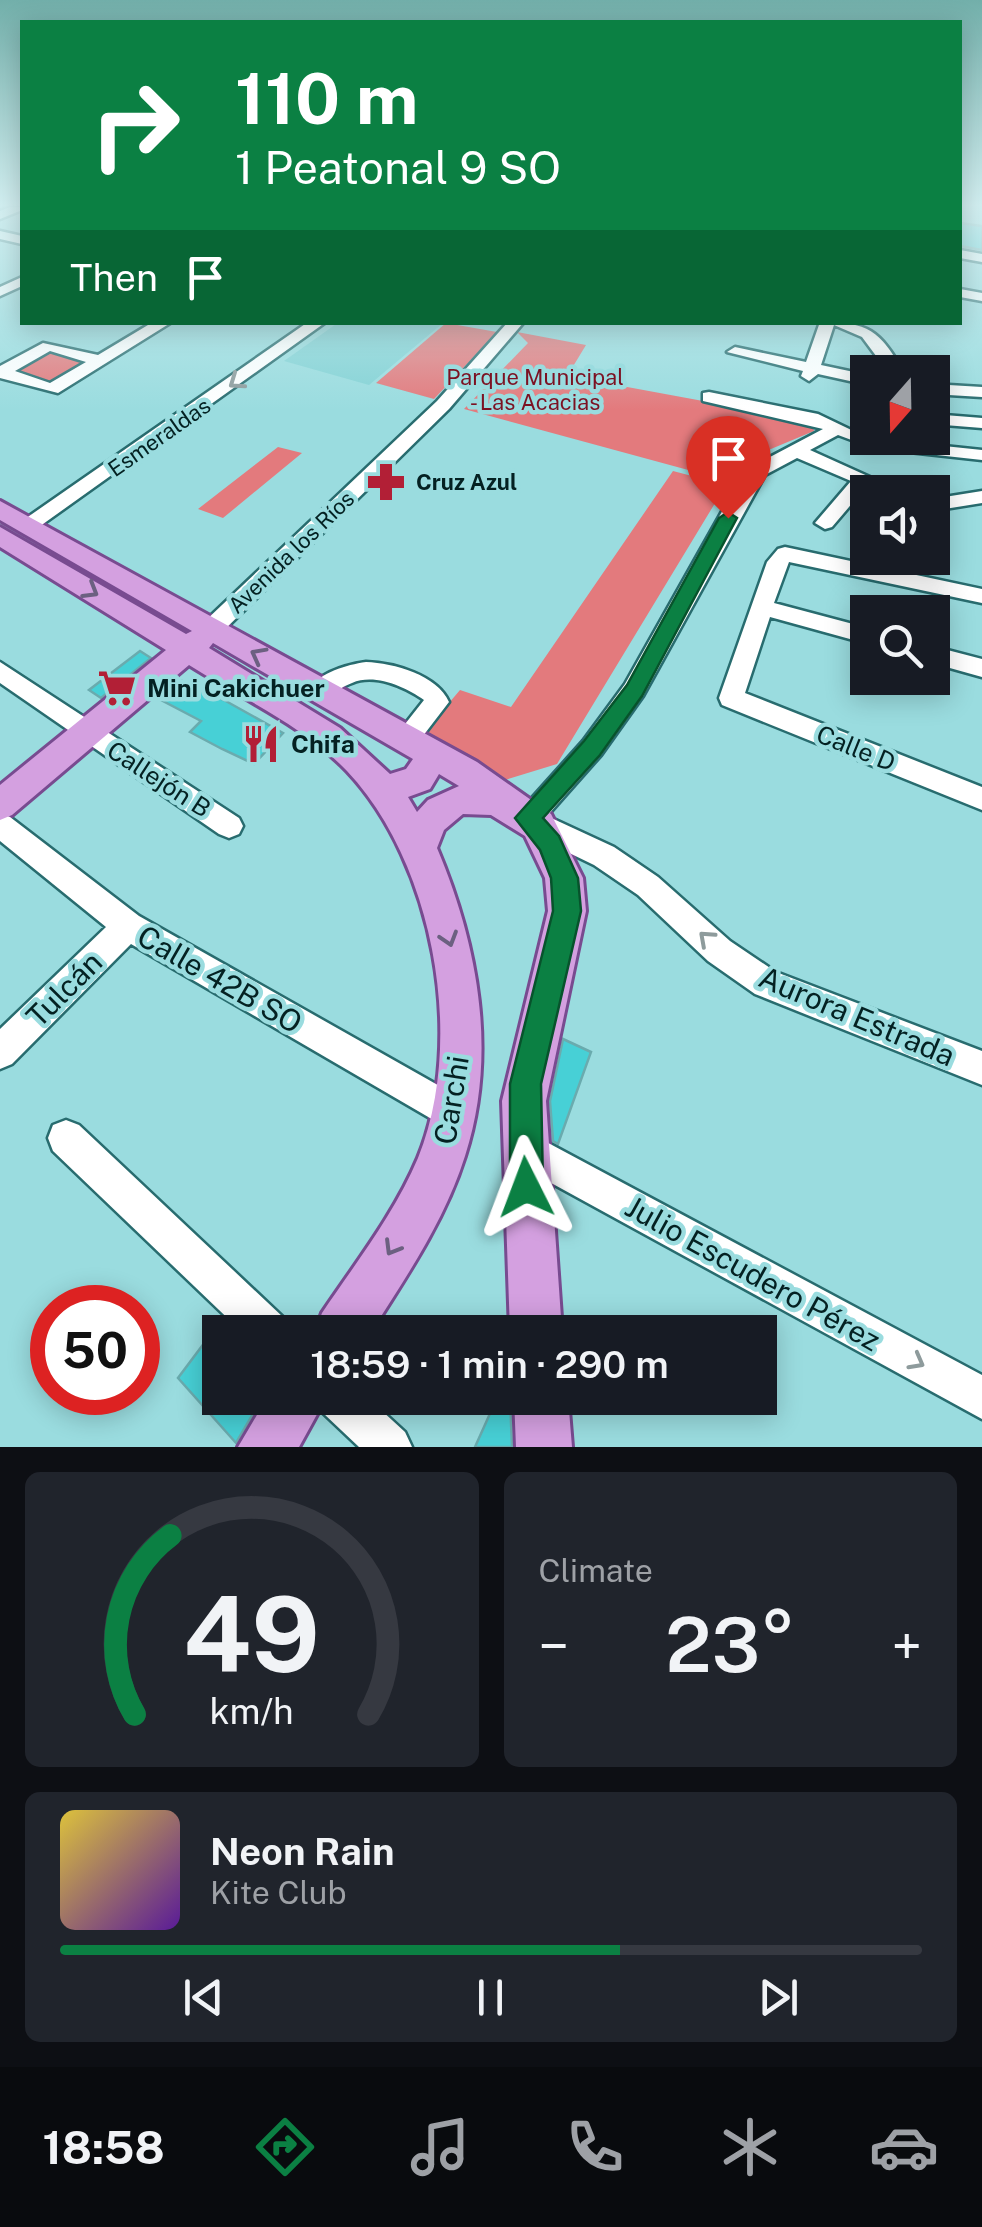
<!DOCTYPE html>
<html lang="en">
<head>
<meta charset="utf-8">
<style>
	:root { --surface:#171b24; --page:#20242c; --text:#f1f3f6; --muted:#9ea1a6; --line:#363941; --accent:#0b8043 }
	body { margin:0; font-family:"Public Sans",sans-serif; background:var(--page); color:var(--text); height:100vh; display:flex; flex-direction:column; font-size:38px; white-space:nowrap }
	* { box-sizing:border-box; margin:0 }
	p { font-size:32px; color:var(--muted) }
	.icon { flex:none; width:55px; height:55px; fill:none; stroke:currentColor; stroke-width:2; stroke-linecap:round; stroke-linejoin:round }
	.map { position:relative; height:1447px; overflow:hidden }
	.side { display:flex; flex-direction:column; gap:25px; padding:25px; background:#0d0f14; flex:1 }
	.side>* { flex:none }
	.top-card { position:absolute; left:20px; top:20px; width:942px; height:305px; border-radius:0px; box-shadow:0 5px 25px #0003; background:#0b8043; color:#fff; overflow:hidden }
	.needle { width:65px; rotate:200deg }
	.fabs { position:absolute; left:850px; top:355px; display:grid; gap:20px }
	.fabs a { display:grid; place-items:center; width:100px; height:100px; border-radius:0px; background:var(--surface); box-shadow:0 5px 25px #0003; font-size:50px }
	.speed { position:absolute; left:30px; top:1285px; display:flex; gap:20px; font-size:50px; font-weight:700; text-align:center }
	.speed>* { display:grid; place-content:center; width:130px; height:130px; border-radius:50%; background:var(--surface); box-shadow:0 5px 25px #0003; line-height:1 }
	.speed .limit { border:15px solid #d22; background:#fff; color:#111 }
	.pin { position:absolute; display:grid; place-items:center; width:85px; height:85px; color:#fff; margin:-102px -42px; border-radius:50% 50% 50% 0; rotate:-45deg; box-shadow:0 0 10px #0007 }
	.pin .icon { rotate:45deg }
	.me { position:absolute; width:110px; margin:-55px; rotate:357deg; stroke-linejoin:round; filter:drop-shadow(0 0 8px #0008) }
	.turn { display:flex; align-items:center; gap:35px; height:210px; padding:0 50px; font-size:45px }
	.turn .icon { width:130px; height:130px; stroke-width:2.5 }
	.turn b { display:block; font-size:70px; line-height:85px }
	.then { display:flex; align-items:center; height:95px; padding:0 50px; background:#0003; gap:20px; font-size:38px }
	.big { font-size:75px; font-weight:600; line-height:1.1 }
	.side .widget { flex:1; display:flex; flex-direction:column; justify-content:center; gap:15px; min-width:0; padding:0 35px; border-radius:15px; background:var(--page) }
	.side .dial { align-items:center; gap:0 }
	.dial svg { height:260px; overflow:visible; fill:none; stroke:var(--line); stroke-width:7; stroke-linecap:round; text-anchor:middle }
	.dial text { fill:var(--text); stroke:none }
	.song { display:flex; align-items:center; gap:30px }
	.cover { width:120px; height:120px; border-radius:15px; background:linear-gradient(135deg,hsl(50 70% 55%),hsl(270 70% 35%)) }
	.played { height:10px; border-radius:5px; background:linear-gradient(90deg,var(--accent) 65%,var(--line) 65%) }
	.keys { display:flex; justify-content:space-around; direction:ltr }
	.heat { display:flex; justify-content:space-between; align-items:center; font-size:55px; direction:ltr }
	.side .tiles { flex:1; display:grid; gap:25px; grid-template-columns:1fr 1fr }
	.widget:last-child { grid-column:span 2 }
	.trip { position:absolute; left:202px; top:1315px; width:575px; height:100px; border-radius:0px; background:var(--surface); box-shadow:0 5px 25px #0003; font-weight:600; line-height:100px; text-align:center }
	.menu { display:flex; height:160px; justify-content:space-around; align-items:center; background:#090b0e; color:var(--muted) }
	.menu .icon { width:70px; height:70px }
	.menu .current { color:var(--accent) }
	.menu b { font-size:45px; color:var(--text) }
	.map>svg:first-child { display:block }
	.built { fill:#84d2d5 }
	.green { fill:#e37a7d }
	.building { fill:#47d0d6; stroke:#6aabae; stroke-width:2.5 }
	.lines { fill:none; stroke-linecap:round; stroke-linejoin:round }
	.minor-casing { stroke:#286c6f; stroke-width:5 }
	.major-casing { stroke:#784b90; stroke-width:6 }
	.minor { fill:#fff; fill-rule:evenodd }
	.major { fill:#d4a0e0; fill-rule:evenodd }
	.oneway { stroke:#8e9b9c }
	.oneway2 { stroke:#6c6081 }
	.route { fill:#0b8043; stroke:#07532c; stroke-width:2.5 }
	.labels { text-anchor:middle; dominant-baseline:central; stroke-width:9; stroke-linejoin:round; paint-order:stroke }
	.far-park-label { font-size:22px; fill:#7c1122; stroke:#9adcdf }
	.far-street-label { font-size:22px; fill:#042122; stroke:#9adcdf }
	.far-poi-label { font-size:22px; font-weight:bold; fill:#042122; stroke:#9adcdf; text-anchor:start }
	.poi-label { font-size:25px; font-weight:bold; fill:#042122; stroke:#9adcdf; text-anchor:start }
	.street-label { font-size:25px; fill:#042122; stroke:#9adcdf }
	.near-street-label { font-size:30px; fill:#042122; stroke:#9adcdf }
</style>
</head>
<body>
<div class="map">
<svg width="982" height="1447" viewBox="0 0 982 1447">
	<rect width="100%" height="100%" fill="#9adcdf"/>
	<path class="built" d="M339 322H443V323L369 385 284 361Z"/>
	<path class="green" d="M446 323 497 332 434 399 376 383Z
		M517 332 586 345 569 373 573 377 806 420 812 423 814 431 735 464 725 480 464 409 528 343Z
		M48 348 94 362 54 386 8 371Z
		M278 447 302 453 223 518 198 509Z
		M673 471 726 485 557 764 505 780 421 736 460 690 511 707Z"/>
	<path class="building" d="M960 223 982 226V250L960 246Z
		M140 651 151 658 101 698 89 690Z
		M182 681 224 700 283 733 254 764 222 749 190 732 201 721 161 700Z
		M563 1039 591 1052 558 1144 553 1141 550 1101Z
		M205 1342 220 1358V1398H256L260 1402 236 1443 178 1378Z
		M497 1398H510L512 1447H475Z"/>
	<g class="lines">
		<g class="minor-casing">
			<path id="minor" d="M10 207H22V210L0 219V211Z
				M0 231 22 236V244L0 239Z
				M960 250 982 254V262L960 258Z
				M22 277V286L0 296V287Z
				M960 289 982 293V301L960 297Z
				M153 322H172L58 393 0 378V366L43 343 98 355ZM50 351 86 362 50 383 15 371Z
				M308 322H326L36 529H22V521Z
				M508 322H524L449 409 219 635H203L200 629 203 623 437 401Z
				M820 322C869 322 879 330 904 372H888L862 337 834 325 821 365 868 375V385L818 374 809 381 801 376 803 371 727 352 735 347 806 362Z
				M932 384 982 387V397L932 394Z
				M709 392 818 414 868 438 982 450V460L873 448 838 435 810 450 903 492H878L866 487 832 527 825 529 815 523 851 481 797 458 765 475 643 696 601 755 547 816 614 847 658 877 730 941 776 972 982 1051V1085L755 994 708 961 638 895 594 865 528 833 514 818 583 741 625 684 738 483 751 467 823 429 703 401V393Z
				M932 414 982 418V428L932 424Z
				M982 491V503L932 511V499Z
				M785 547 982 589V603L789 562 774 603 868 628V644L770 617 745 693 982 787V810L722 705 719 698 767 562 778 549Z
				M932 646 982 659V677L932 663Z
				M0 662 239 818 243 826 239 834 229 838 219 834 0 683Z
				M366 662C394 663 437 675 449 702L416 745H398L394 738 424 700C405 687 375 673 352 683 341 687 332 695 321 698L312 695 309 689C321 672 346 665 366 662Z
				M0 813 10 817 139 916 466 1101 471 1113 466 1125 454 1130 442 1125 131 944 12 1064 0 1069V1029L106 927 0 841Z
				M66 1120 79 1125 284 1318 290 1332H242L53 1151 48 1138 53 1125Z
				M524 1130 982 1375V1419L511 1161 506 1148 511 1135Z
				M317 1398H368L405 1432 412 1447H359L323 1413Z"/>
		</g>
		<g class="major-casing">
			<path id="major" d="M0 501 477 762 551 814 583 878 586 911 546 1101 562 1332H510L502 1101 548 911 545 878 525 836 491 815 463 814 444 830 437 848C478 945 498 1054 465 1156 445 1220 406 1277 371 1332H315L322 1313C355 1264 395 1213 418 1158 466 1040 434 863 347 771 304 726 241 698 189 665L12 815 0 820V785L166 650 0 547V527L186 634 192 631 0 520ZM213 643 413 759 406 769 390 774 340 728 209 648ZM439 774 459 786 428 800 417 812 408 797 430 789Z
				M267 1398H326L299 1447H238Z
				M514 1398H568L572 1447H516Z"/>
		</g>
		<use href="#minor" class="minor"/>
		<use href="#major" class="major"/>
	</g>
	<defs><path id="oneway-chevron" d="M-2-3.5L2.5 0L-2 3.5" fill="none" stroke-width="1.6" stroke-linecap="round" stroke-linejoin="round" transform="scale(2.5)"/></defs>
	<g class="oneway">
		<use href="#oneway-chevron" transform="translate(236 382) rotate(145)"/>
		<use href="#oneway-chevron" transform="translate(706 938) rotate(-138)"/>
		<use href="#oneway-chevron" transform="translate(917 1362) rotate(29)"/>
	</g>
	<g class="oneway2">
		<use href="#oneway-chevron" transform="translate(91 591) rotate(31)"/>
		<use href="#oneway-chevron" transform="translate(258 655) rotate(-152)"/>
		<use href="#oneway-chevron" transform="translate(449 939) rotate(73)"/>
		<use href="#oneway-chevron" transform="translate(392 1248) rotate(121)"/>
	</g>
	<linearGradient id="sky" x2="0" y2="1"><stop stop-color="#72afaa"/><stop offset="0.5" stop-color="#d2eff1"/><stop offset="1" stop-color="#d2eff1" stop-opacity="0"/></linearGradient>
	<rect width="982" height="410" fill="url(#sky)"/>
	<path class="route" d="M728 512 737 518 642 696 600 755 543 818 559 836 578 878 581 911 541 1084 543 1187 538 1199 526 1204 515 1199 510 1187V1084L553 911 551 878 540 850 515 818 584 741 627 685 719 518Z"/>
	<defs>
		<g id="pharmacy-bare" transform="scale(3)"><path d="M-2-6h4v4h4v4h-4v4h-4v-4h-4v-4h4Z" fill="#b21f36" stroke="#9adcdf" stroke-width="2.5" paint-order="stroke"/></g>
		<g id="supermarket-bare" transform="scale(3)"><path d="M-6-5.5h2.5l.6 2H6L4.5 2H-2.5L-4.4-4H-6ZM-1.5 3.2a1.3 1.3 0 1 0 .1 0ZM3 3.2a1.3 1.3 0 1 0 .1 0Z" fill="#b21f36" stroke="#9adcdf" stroke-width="2.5" paint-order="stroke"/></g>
		<g id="restaurant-bare" transform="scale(3)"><path d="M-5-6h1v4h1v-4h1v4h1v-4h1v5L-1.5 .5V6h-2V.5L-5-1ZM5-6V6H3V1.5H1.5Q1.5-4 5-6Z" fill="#b21f36" stroke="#9adcdf" stroke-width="2.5" paint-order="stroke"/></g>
	</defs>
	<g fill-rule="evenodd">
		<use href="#pharmacy-bare" x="386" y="482"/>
		<use href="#supermarket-bare" x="117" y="688"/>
		<use href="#restaurant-bare" x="261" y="744"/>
	</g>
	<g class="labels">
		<g class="far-park-label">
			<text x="535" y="377">Parque Municipal<tspan x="535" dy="25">- Las Acacias</tspan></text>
		</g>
		<g class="far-street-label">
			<text transform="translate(159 437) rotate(-35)">Esmeraldas</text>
			<text transform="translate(291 552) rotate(-44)">Avenida los Ríos</text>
		</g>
		<g class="far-poi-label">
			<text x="416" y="482">Cruz Azul</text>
		</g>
		<g class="poi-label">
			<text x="147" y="688">Mini Cakichuer</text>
			<text x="291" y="744">Chifa</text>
		</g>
		<g class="street-label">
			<text transform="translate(856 748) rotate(22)">Calle D</text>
			<text transform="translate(159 779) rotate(33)">Callejón B</text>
		</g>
		<g class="near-street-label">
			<text transform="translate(220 979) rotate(30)">Calle 42B SO</text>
			<text transform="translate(64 989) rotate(-45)">Tulcán</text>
			<text transform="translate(857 1016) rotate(23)">Aurora Estrada</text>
			<text transform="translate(451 1100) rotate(-81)">Carchi</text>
			<text transform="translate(753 1273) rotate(29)">Julio Escudero Pérez</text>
		</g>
	</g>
</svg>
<div class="fabs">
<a><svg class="needle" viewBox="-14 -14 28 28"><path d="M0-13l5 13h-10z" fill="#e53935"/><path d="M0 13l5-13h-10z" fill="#9ea1a6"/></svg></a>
<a><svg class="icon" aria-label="sound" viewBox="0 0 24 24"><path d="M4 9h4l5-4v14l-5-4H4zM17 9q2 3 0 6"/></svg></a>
<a><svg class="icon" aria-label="search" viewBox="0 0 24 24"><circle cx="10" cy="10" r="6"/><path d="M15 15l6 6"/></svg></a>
</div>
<div class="speed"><div class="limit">50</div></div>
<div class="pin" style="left:728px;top:518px;background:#d93025"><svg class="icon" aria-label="arrive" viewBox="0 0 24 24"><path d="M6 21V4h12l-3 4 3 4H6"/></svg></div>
<svg class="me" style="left:526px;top:1187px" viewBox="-20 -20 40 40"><path d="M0-17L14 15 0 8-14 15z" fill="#0b8043" stroke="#fff" stroke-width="4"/></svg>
<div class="trip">18:59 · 1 min · 290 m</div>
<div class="top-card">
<div class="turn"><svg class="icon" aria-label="right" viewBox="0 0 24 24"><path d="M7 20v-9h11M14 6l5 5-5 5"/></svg><div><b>110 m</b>1 Peatonal 9 SO</div></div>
<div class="then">Then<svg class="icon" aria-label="arrive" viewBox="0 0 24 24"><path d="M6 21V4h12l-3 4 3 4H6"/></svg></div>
</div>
</div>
<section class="side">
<div class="tiles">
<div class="widget dial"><svg viewBox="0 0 100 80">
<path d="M14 69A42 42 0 1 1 86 69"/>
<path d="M14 69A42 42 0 0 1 25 14" stroke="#0b8043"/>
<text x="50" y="56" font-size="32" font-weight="700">49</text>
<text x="50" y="72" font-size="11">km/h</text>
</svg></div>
<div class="widget"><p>Climate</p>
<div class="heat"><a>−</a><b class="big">23°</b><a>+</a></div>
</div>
<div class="widget">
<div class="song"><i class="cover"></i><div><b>Neon Rain</b><p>Kite Club</p></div></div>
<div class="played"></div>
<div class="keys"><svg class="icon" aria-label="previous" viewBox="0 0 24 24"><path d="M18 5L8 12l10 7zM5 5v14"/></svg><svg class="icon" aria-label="pause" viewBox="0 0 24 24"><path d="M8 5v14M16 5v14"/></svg><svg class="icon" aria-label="next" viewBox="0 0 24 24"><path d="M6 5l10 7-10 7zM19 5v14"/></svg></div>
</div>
</div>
</section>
<nav class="menu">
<b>18:58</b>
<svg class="icon current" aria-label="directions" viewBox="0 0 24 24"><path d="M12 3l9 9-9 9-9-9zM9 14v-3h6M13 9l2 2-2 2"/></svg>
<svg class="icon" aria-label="music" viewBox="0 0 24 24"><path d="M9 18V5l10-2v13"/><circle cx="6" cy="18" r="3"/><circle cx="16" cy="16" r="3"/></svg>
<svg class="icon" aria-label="phone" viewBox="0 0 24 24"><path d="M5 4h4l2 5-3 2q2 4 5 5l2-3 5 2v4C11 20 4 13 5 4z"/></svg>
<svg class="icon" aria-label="climate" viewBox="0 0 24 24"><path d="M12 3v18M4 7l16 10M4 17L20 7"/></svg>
<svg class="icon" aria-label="car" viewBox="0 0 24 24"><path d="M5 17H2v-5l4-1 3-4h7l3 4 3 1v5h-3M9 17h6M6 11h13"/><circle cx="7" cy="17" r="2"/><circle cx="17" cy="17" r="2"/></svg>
</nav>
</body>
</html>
